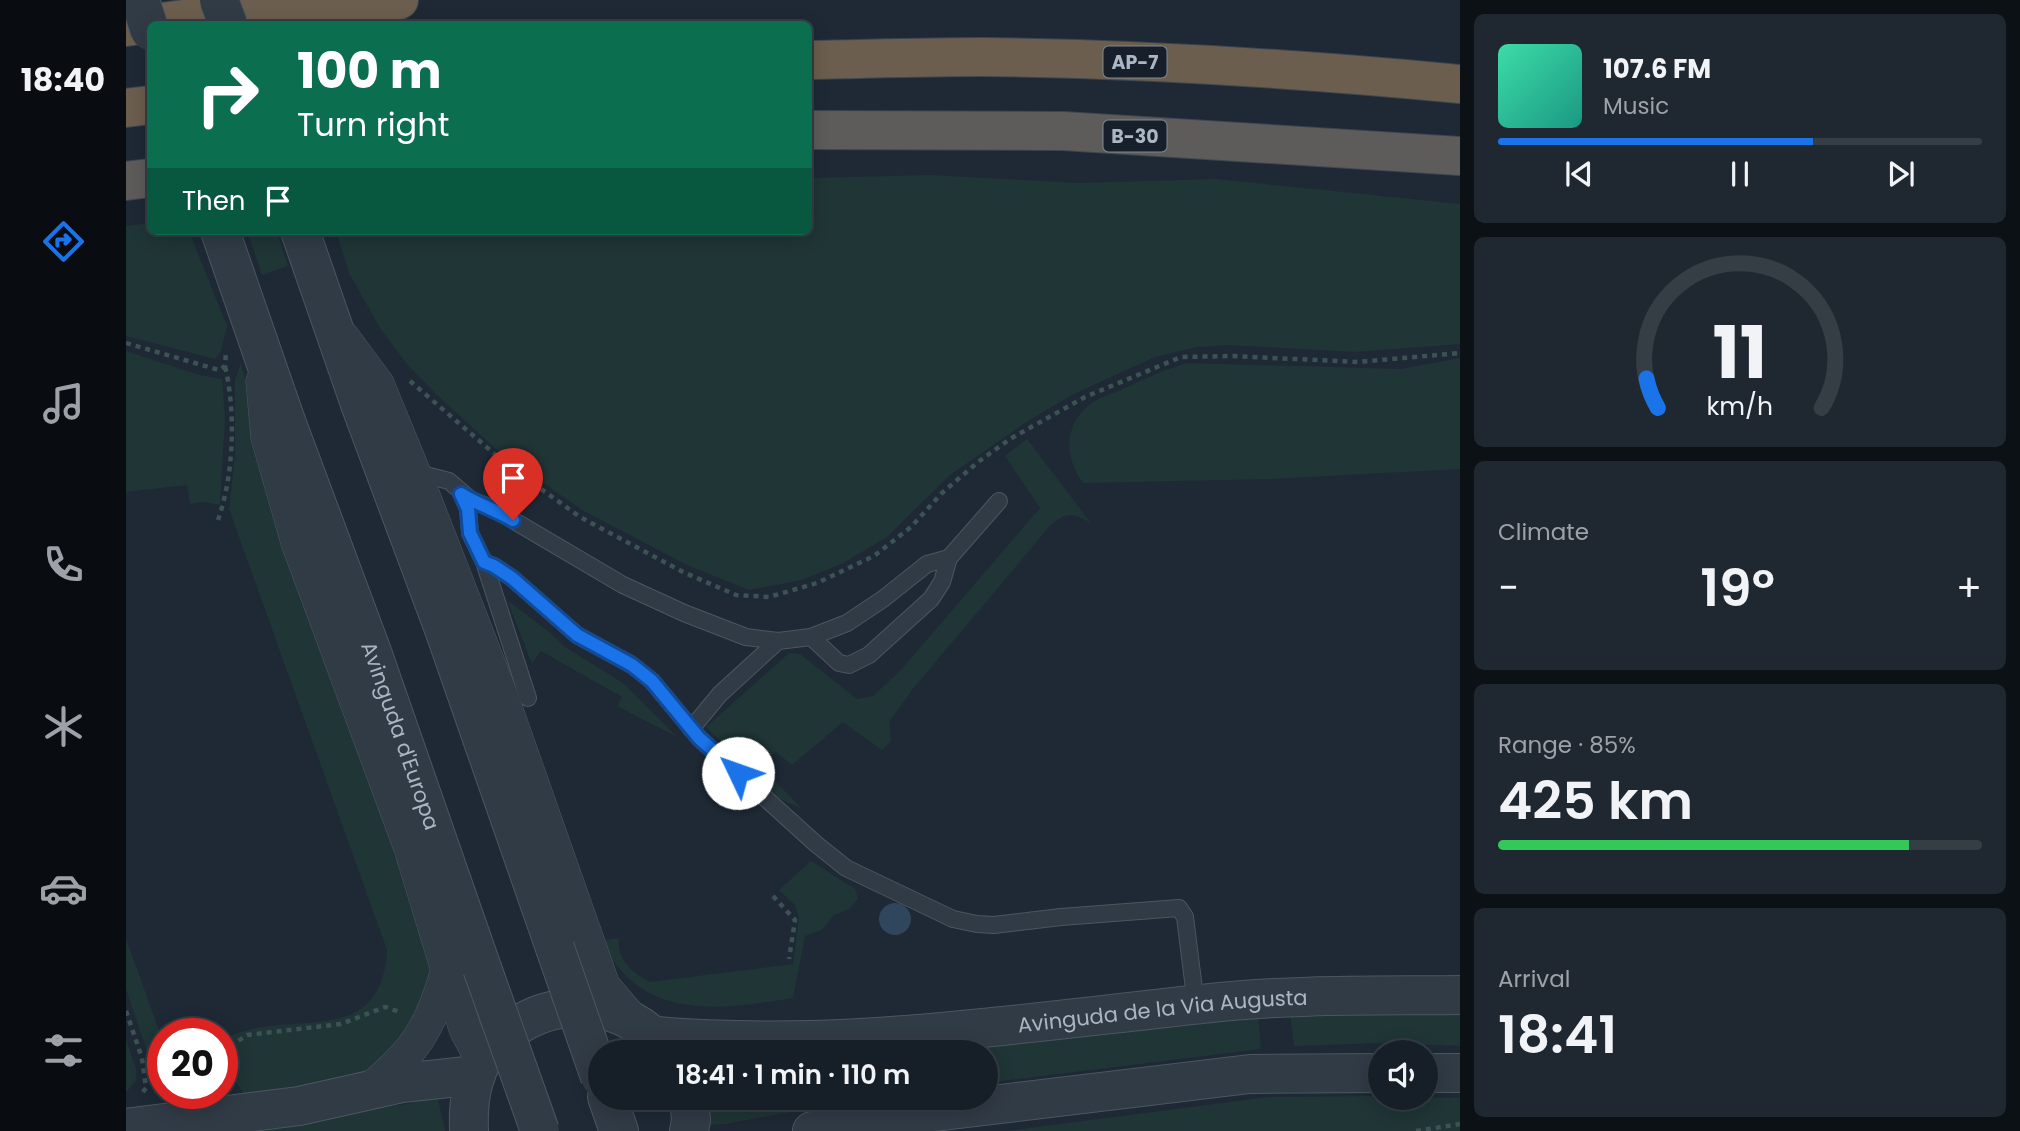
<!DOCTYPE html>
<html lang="en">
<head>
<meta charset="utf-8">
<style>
	:root { --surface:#161f28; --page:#1f2730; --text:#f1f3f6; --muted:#9ea2a8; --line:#353d45; --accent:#1a73e8 }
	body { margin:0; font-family:Poppins,sans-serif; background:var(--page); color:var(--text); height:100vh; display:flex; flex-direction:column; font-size:26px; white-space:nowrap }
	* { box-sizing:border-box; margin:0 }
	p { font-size:23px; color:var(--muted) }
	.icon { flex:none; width:38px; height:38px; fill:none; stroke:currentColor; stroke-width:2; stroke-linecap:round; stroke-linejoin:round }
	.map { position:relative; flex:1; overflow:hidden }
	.panel { display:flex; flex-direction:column; gap:14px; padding:14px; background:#0c1116; width:560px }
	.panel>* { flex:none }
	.banner { position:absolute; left:21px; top:21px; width:665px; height:214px; border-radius:10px; box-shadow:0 4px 18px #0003,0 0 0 2px var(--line); background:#0b6e4f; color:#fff; overflow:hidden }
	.fabs { position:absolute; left:1242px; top:1040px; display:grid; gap:14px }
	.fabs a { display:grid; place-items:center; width:70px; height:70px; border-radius:50%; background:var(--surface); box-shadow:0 4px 18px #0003,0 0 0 2px var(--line); font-size:35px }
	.speed { position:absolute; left:21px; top:1018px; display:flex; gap:14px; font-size:35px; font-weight:700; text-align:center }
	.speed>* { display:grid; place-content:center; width:91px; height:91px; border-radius:50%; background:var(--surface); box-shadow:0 4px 18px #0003,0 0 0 2px var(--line); line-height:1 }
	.speed .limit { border:10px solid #d22; background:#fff; color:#111 }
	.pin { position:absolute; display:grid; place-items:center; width:60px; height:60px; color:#fff; margin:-72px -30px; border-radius:50% 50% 50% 0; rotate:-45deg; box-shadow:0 0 7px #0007 }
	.pin .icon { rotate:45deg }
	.me { position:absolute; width:77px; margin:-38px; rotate:312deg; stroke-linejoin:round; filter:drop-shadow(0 0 5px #0008) }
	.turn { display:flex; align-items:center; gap:24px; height:147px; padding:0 35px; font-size:32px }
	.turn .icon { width:91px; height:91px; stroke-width:2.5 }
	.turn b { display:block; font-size:49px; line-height:60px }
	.then { display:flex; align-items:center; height:66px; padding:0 35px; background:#0003; gap:14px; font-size:26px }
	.big { font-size:52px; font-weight:600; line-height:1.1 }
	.panel .card { flex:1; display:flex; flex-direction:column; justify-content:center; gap:10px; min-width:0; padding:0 24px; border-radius:10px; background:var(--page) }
	.panel .dial { align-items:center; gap:0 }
	.dial svg { height:182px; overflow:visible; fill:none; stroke:var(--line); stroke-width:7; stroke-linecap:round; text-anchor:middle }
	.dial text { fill:var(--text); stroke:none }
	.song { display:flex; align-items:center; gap:21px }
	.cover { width:84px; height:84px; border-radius:10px; background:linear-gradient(135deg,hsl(160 70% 55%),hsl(170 70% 35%)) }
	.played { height:7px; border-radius:4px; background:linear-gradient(90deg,var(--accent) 65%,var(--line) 65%) }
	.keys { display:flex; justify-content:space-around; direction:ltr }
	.heat { display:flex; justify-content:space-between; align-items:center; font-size:38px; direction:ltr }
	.charge { height:10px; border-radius:5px; background:linear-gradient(90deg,#34c759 85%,var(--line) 0) }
	.trip { position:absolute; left:462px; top:1040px; width:410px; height:70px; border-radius:35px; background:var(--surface); box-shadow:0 4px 18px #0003,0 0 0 2px var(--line); font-weight:600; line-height:70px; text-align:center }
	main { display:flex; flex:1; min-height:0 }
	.menu { display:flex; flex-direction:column; width:126px; justify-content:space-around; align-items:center; background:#090c10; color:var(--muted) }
	.menu .icon { width:49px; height:49px }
	.menu .on { color:var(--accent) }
	.menu b { font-size:32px; color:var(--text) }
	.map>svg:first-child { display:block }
	.green { fill:#203536 }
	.water { fill:#30465d }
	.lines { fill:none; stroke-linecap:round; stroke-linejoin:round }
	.service-casing { stroke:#4c5661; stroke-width:18 }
	.minor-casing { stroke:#4c5661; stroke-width:33 }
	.tertiary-casing { stroke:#4c5661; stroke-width:40 }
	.trunk-casing { stroke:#3c4650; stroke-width:40 }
	.motorway-casing { stroke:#3c4650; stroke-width:40 }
	.path { stroke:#3d5254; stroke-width:4.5; stroke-dasharray:5 5; stroke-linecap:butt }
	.service { stroke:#313b46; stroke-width:16 }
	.minor { stroke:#313b46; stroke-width:32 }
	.tertiary { stroke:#313b46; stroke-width:38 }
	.trunk { stroke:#5e5c5a; stroke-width:38 }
	.motorway { stroke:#6c5e4e; stroke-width:38 }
	.tertiary-bridge-casing { stroke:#4c5661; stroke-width:40; stroke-linecap:butt }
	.tertiary-bridge { stroke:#313b46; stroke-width:38 }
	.route-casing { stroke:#114b97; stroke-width:18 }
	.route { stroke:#1a73e8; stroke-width:12 }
	.labels { text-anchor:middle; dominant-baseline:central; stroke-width:7; stroke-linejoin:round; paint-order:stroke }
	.shield { fill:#17202a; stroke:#7f8995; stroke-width:2 }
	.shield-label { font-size:19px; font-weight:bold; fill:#abb6c3 }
	.street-label { font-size:21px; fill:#abb6c3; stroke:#17202a }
</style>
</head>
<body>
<main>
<nav class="menu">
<b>18:40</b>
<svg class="icon on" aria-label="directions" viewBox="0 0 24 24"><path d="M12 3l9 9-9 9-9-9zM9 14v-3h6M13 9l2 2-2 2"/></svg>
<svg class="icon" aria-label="music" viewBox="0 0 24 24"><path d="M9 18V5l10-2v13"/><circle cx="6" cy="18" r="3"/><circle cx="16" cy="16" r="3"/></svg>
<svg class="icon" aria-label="phone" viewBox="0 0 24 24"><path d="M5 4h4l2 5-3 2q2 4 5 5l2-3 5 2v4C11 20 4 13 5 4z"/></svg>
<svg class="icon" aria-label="climate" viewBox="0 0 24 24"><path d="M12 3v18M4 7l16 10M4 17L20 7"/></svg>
<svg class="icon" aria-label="car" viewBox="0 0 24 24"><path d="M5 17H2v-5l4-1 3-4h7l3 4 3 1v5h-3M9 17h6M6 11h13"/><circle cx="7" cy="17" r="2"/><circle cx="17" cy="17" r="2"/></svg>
<svg class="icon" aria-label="filters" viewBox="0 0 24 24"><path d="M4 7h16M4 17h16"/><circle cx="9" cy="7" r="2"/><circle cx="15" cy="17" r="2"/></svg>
</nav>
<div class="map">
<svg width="1334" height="1131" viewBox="0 0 1334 1131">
	<rect width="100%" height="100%" fill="#1e2935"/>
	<path class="green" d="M803 175 954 183 1091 179 1334 204V344L1229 352 1102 345 1071 347 1029 357 948 394 905 419 824 475 760 538 715 564 676 580 623 590 561 565 456 510 372 451 310 394 280 363 254 328 223 273 210 231H682L683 178Z
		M24 223V231H63L101 326 95 351 89 359 0 336V226Z
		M121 231H151L162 266 136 275Z
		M0 351 73 375 96 379 99 418 94 505 77 502 64 504 61 485 0 492Z
		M1334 358V469L1144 479 957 483C939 458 937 427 962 406 972 397 989 393 1001 387 1021 378 1040 369 1061 363L1275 369Z
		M115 363 128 415 307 964 289 1022 254 1065 229 1078 122 1099 108 1080 99 1053 104 1036C167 1008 255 1051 261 950L103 509 109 455V380Z
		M901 439 965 523C946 513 940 511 923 527L786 690 763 722 765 741 756 750 717 722 666 765 650 752 633 764 676 809 652 798 580 727 663 653 674 654 731 699 747 696 774 671 914 508 879 456Z
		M381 600 422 631 439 647 497 683 551 737 491 706 496 697 415 651 406 664Z
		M685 861 729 889 732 899 723 909 708 915 696 930 679 936 667 998C615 1006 553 1018 508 983 494 972 483 955 472 941L493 938C490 960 507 972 523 982L667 964 673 918 669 905 653 890Z
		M0 939 37 1041V1093L28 1094 20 1048 0 989Z
		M1334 1003V1046L1256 1043 1168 1046 1163 1004Z
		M1132 1011 1135 1049 859 1083V1052H665Z
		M0 1040 10 1069V1081L0 1092Z
		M311 1094 319 1131H98L286 1103Z
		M1255 1096 1334 1098V1131H880L1142 1097Z
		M575 1097H746L599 1124 580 1125Z"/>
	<path class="water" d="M753 919a16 16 0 1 1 32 0a16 16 0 1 1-32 0Z"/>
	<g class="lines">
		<g class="service-casing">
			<path id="service" d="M288 472 323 481 345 500 368 509 497 585 558 613 620 637 652 641
				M335 493 342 509 344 533 358 562 402 698
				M358 562 368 566 386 578 451 635 506 665 526 681 573 738 690 844 720 868 827 919 851 924 868 925 935 917 1053 908 1059 917 1070 1005
				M685 637 713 663 723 665 743 655 805 599 816 582 823 558 873 501
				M565 729 594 694 652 641 685 637 721 623 757 599 801 564 823 558"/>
		</g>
		<g class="minor-casing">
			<path id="minor" d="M218 338 252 384 296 491 377 699 478 986 506 1019
				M136 381 141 437 171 542 284 848 339 1029 356 1061
				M241 1091C289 1052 304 1030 321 970"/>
		</g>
		<g class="tertiary-casing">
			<g id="tertiary">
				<path id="s1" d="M94 231 161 424 246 652 356 968"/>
				<path d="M174 231 234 404 319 632 429 948"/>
				<path id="s2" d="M530 1036C715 1052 901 1022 1085 1003 1167 994 1251 996 1334 995"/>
				<path d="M1300 1073H1334"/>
				<path d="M481 1097 493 1131"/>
				<path d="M563 1097 565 1120 563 1131"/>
				<path d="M0 1128 173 1106 276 1083 350 1075"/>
				<path d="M343 1131C342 1108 344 1084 355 1063 359 1055 366 1048 372 1042 419 992 501 997 541 1052"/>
				<path d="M686 1131 799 1113 1124 1074 1255 1073"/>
			</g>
		</g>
		<g class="trunk-casing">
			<path id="trunk" d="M682 130 937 131 1334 156
				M0 181 24 178"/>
		</g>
		<g class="motorway-casing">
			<path id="motorway" d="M0 27 58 19 273 0
				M682 60C741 59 799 57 858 57 1017 59 1176 69 1334 84
				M0 108 24 105"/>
		</g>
		<path class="path" d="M0 343 93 370 99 366 100 352
			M284 381 379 463 454 517 557 572 610 595 643 597 691 583 748 556 785 527 816 493 852 462 884 439 959 397 1055 357 1106 356 1232 362 1334 353
			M92 520C108 474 110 413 99 366
			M647 896 669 920 663 959
			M0 1011 16 1058 20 1088 16 1093
			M96 1052 121 1035 215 1024 259 1007 274 1012
			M1290 1131 1334 1124"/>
		<use href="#service" class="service"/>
		<use href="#minor" class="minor"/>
		<use href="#tertiary" class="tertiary"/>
		<use href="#trunk" class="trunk"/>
		<use href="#motorway" class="motorway"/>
		<g class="tertiary-bridge-casing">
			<path id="tertiary-bridge" d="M14 0 24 31
				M93 0 102 24
				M429 948 474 1077
				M356 968 414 1131"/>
		</g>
		<use href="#tertiary-bridge" class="tertiary-bridge"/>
	</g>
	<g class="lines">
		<g class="route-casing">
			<path id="route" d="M387 520C370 510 351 504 335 494L342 509 344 533 358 562 368 566 386 578 451 635 506 665 526 681 573 738 612 773"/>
		</g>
		<use href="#route" class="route"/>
	</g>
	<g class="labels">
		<g class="shield">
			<rect x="977.5" y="46.5" width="63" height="31" rx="5"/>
			<rect x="977.5" y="120.5" width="63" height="31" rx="5"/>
		</g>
		<g class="shield-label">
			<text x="1009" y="62">AP-7</text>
			<text x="1009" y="136">B-30</text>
		</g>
		<g class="street-label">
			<text stroke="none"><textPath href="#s1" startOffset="536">Avinguda d'Europa</textPath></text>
			<text stroke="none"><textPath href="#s2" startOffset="508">Avinguda de la Via Augusta</textPath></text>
		</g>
	</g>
</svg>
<div class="fabs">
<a><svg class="icon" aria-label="sound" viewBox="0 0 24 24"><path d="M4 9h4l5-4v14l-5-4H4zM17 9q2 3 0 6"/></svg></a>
</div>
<div class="speed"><div class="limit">20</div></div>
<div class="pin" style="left:387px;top:520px;background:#d93025"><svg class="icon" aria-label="arrive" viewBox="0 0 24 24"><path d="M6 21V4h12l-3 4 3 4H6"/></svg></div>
<svg class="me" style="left:612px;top:773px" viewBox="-20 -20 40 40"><circle r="19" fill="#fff"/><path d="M0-13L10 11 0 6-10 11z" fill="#1a73e8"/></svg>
<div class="trip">18:41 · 1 min · 110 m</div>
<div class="banner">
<div class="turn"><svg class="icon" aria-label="right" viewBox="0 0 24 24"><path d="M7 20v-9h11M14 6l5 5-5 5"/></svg><div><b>100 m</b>Turn right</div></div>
<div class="then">Then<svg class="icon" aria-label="arrive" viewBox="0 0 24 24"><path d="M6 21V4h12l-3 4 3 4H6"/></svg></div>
</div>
</div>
<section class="panel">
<div class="card">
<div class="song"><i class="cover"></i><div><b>107.6 FM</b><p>Music</p></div></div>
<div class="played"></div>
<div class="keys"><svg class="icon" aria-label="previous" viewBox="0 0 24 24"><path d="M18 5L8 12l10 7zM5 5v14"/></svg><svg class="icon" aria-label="pause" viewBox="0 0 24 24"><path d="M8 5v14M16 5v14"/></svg><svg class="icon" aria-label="next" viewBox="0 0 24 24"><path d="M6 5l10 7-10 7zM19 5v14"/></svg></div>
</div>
<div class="card dial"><svg viewBox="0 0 100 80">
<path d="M14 69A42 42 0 1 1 86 69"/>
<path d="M14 69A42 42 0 0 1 9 56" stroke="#1a73e8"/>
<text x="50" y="56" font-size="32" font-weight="700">11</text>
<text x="50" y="72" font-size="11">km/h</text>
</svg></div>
<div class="card"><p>Climate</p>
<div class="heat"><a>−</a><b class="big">19°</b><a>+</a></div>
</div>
<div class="card"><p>Range · 85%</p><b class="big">425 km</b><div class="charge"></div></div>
<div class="card"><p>Arrival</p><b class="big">18:41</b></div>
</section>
</main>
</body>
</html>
